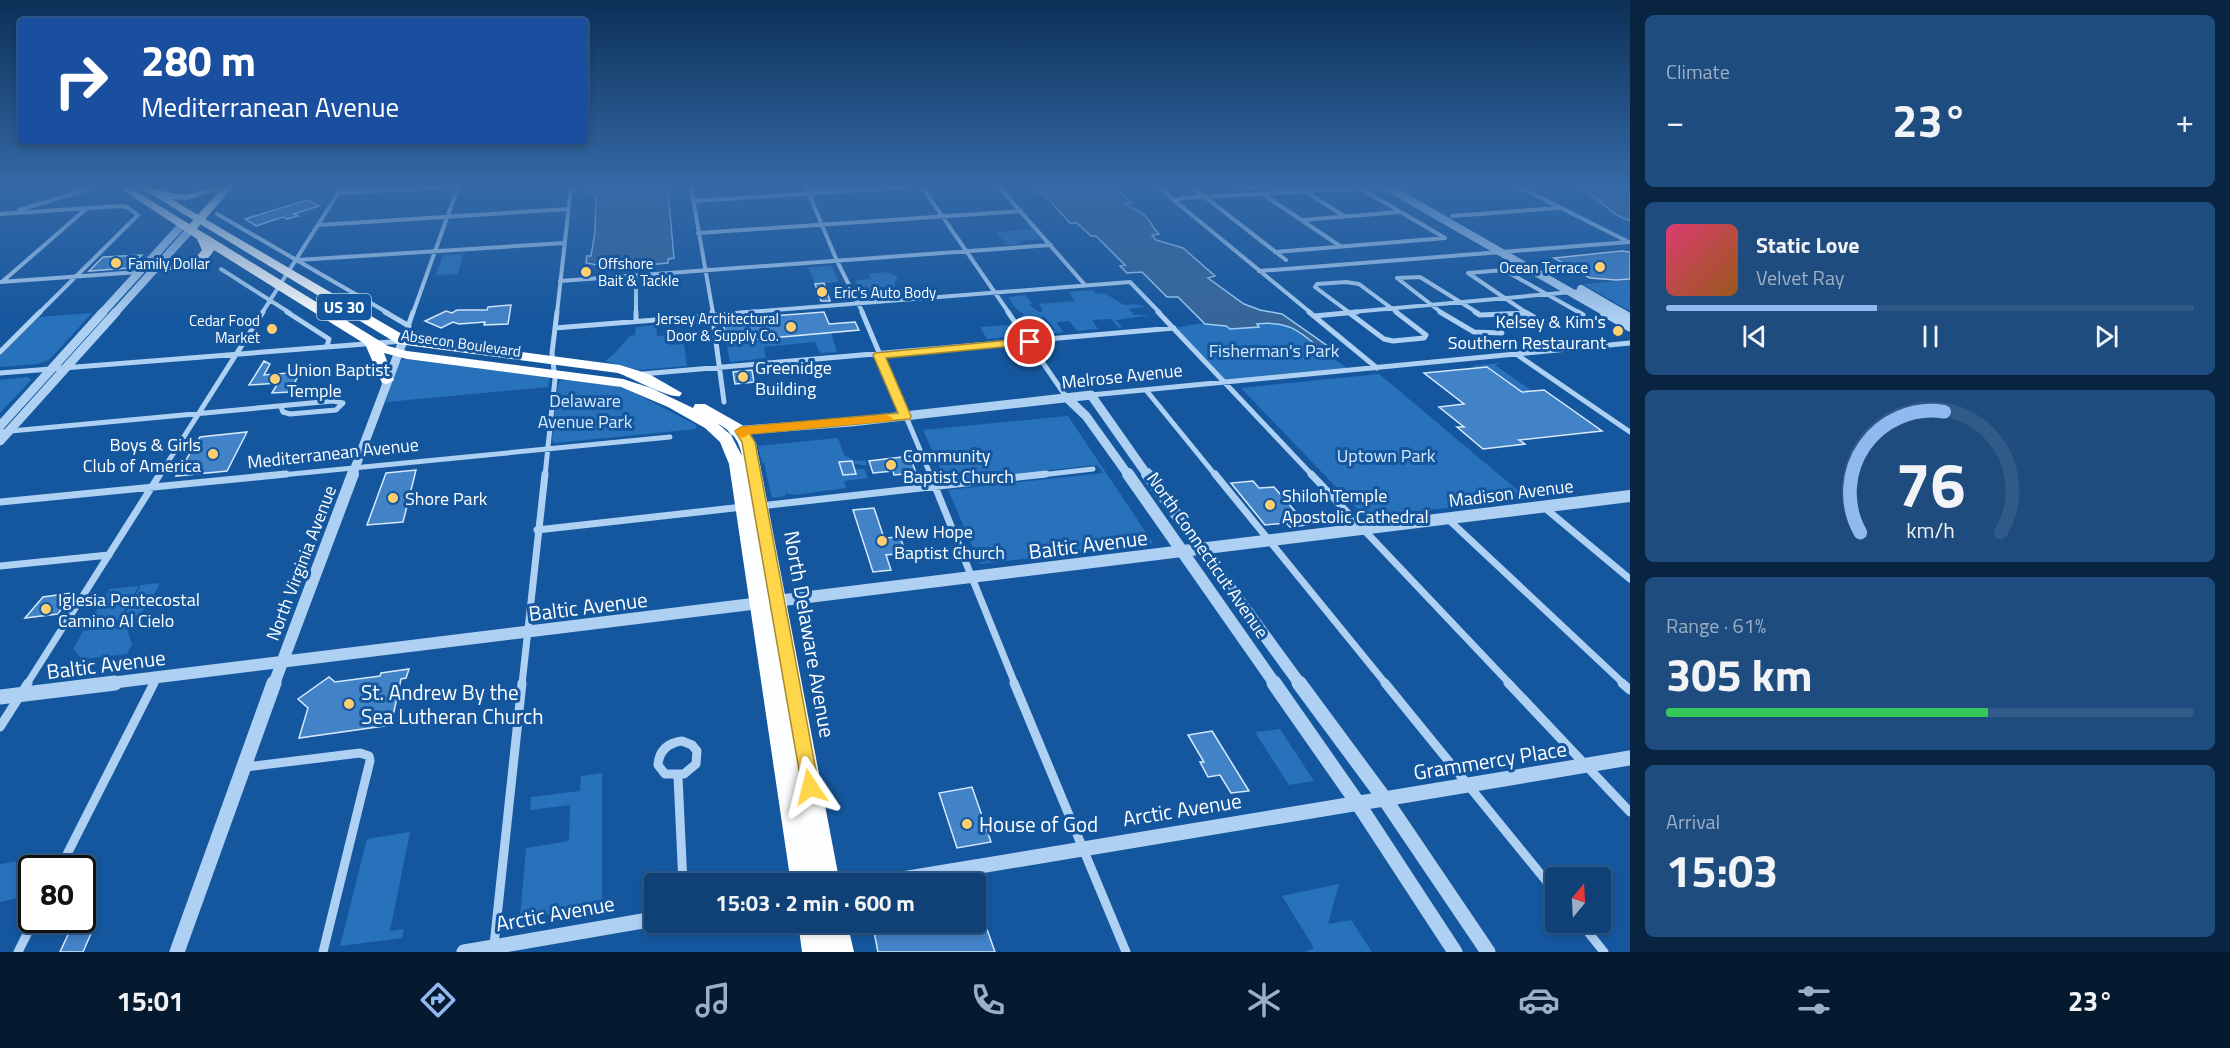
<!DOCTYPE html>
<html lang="en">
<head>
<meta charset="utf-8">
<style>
	:root { --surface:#104176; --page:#1e4c7e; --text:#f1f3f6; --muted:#9cafc5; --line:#305a88; --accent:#90b9f0 }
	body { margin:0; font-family:"Titillium Web",sans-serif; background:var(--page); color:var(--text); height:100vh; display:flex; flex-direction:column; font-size:22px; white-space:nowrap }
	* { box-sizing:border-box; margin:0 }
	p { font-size:20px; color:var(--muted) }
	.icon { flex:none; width:33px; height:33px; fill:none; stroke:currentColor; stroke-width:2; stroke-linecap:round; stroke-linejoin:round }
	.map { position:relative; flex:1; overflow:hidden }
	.side { display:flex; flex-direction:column; gap:15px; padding:15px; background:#092441; width:600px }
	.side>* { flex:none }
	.hud { position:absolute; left:18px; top:18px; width:570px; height:126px; border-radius:6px; box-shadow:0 3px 9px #0003,0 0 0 2px var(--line); background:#1a4fa0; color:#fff; overflow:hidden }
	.needle { width:39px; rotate:18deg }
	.buttons { position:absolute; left:1545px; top:867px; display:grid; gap:12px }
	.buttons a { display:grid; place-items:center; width:66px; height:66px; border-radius:6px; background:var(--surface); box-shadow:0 3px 9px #0003,0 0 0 2px var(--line); font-size:30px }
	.speed { position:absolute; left:18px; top:855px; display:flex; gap:12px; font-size:30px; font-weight:700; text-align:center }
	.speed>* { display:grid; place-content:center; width:78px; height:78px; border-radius:50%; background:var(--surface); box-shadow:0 3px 9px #0003,0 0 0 2px var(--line); line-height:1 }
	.speed .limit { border:3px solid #111; border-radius:9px; background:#fff; color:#111 }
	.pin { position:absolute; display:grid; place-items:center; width:51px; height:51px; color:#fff; margin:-26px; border:3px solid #fff; border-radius:50%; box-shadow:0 2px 6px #0007 }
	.me { position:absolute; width:66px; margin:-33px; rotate:350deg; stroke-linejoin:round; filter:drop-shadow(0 0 4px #0008) }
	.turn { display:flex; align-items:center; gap:21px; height:126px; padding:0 24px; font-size:27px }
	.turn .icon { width:78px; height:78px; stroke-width:2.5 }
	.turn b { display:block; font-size:42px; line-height:51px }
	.big { font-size:45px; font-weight:700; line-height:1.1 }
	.side .widget { flex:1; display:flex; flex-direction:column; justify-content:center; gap:9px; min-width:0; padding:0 21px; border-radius:9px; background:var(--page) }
	.side .dial { align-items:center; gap:0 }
	.dial svg { height:156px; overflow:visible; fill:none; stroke:var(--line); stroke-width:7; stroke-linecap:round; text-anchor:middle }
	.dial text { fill:var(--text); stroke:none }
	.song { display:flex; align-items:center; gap:18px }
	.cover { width:72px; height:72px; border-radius:9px; background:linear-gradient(135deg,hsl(340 70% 55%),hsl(30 70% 35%)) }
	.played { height:6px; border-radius:3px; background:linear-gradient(90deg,var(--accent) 40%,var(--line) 40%) }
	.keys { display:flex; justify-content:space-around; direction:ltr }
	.heat { display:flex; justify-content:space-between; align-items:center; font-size:33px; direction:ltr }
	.charge { height:9px; border-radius:4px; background:linear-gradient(90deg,#34c759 61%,var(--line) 0) }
	.trip { position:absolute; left:644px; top:873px; width:342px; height:60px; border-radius:6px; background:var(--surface); box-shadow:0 3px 9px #0003,0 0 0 2px var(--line); font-weight:700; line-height:60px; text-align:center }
	.menu { display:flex; height:96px; justify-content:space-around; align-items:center; background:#061a2f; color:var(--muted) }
	.menu .icon { width:42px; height:42px }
	.menu .current { color:var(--accent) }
	.menu b { font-size:27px; color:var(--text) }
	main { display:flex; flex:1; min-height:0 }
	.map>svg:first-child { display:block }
	.green { fill:#2872bc }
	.water { fill:#366699; stroke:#9fcbf6; stroke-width:1.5 }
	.building { fill:#4282c6; stroke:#d5e9fd; stroke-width:1.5 }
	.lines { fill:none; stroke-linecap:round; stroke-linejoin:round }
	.minor-far3 { stroke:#add0f3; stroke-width:4 }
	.minor-far2 { stroke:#add0f3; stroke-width:5 }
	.minor-far1 { stroke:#add0f3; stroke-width:7 }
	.minor { stroke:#add0f3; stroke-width:9 }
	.tertiary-far3 { stroke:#add0f3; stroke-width:8 }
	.tertiary-far2 { stroke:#add0f3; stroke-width:9 }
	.tertiary-far1 { stroke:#add0f3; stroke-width:12 }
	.tertiary { stroke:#add0f3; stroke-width:15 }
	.primary { fill:#f9fcff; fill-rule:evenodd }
	.trunk { fill:#fcfeff; fill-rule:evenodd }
	.route { fill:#ffd54a; stroke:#a68a30; stroke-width:1.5 }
	.slow { fill:#f59e0b }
	.poi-dot { fill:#ffcf6f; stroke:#15579e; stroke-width:2 }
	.labels { text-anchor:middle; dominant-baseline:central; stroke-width:6; stroke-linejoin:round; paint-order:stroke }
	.far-poi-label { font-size:15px; fill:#fff; stroke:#15579e; text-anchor:start }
	.far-street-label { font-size:15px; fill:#fff; stroke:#15579e }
	.shield { fill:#15579e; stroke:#b9cde2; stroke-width:1.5 }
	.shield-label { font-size:16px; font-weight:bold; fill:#fff }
	.poi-label { font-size:18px; fill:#fff; stroke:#15579e; text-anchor:start }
	.park-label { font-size:18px; fill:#d5e9fd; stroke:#15579e }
	.street-label { font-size:18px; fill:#fff; stroke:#15579e }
	.near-street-label { font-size:21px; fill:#fff; stroke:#15579e }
	.near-poi-label { font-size:21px; fill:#fff; stroke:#15579e; text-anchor:start }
</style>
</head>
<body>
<main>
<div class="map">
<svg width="1630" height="952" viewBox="0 0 1630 952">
	<rect width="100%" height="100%" fill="#15579e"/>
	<path class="green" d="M1032 229 1041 239 1019 241 1021 244 1007 245 996 232Z
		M463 254 458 274 436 275 443 255Z
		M832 266 839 282 815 284 808 267Z
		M884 272 898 276 894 285 896 290 883 291 886 296 863 298 855 280 871 279 869 274Z
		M1630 280V311L1583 284Z
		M1093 290 1097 294 1104 293 1124 305 1140 304 1133 305H1142L1144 307 1129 309 1134 315H1151L1116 320 1122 327 1119 328 1111 319 1092 320 1098 329 1077 331 1069 321 1056 322 1063 332 1035 335 1033 332 1055 330 1045 317 1024 319 1021 315 1025 314 1018 311 1008 297 1025 295 1032 304 1029 305 1039 312 1043 311 1039 304 1075 301 1069 292Z
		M92 313 49 360 38 364 0 367V356L39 317Z
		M1277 322 1291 327 1351 371 1223 383 1174 328C1190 326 1216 317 1230 329L1258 327 1256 324Z
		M656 325 657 336 670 335V345L684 344 687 366 638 370 605 361 614 354 630 336 635 335 636 327Z
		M1008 325 1015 336 987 339 980 327Z
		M831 332 837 352 820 353 815 342 764 347 766 358 730 362 727 345 753 343 754 339Z
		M405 359 548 377 550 378 548 387 386 402 397 362Z
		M1500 363 1495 365 1532 391 1522 392 1472 366Z
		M1379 374 1528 499 1365 517 1241 388Z
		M28 377 31 380 0 413V380Z
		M566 380 613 385 631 391 696 425V429L555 443 552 440 558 385 560 381Z
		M1068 416 1153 543 980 564 948 490 1103 473 1097 465 946 481 923 430Z
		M838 438 844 455 855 461 865 460 867 465C857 466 851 461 840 462L843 475 856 474 855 469H864L868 478 844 481 846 488 794 495 786 493 785 496 772 498 764 463H762L758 446Z
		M160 583C151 600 142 619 121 622L141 585Z
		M139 586 117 622 87 625 110 589Z
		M126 626 132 644 127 654 82 659 73 649 83 631Z
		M1280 729 1314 781 1289 785 1255 732Z
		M602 773V906L520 919 526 848 569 841 570 805 530 810 531 797 580 791 581 776Z
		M410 832 390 931 404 929 402 938 340 946 367 839Z
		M62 855 56 868H32L31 895 0 902V864Z
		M1339 884 1328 924 1351 920 1372 952H1304L1314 948 1282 896Z"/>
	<path class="water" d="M595 187H671V190L668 191 674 258 668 259V263L613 268 586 263 587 256H591L595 232 596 197 589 192Z
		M1032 187H1115L1131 203 1125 204C1131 208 1137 210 1143 214 1149 218 1153 229 1159 234L1152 235 1156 240 1183 248 1215 276 1208 278 1244 304 1260 310 1282 314 1339 354 1328 355C1302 334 1292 320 1257 324L1259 327 1230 329 1226 326 1205 324 1178 297H1167L1142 272 1127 273 1120 266 1125 265 1096 236H1091L1077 223H1070L1044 194H1039Z
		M1581 187H1630V221L1617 215Z"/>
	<path class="building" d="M307 200 319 206 294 214 298 216 287 219 283 217 256 226 245 219Z
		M1622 251 1630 252V279L1616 280 1590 278 1554 258Z
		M142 255 129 268 89 271 103 257Z
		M824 283 830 301H821L815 284Z
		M511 305 508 324 484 325 485 322 459 324 453 322 441 328 425 321 446 311 452 313 457 310H487L488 307Z
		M824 312 829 324 855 322 859 330 727 342 722 320Z
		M264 361 270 364 264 375 300 372 290 392 272 393 278 383 249 385Z
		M1487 367 1522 392 1544 390 1602 431 1519 440 1525 444 1483 449 1457 427H1464L1439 407 1464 404 1424 373Z
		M752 370 754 382 735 384 733 372Z
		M247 432 227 471 176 476 200 437Z
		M910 456 916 473 894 475 893 471 873 473 869 461Z
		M852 461 856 474 843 475 839 462Z
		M416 470 403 522 367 525 386 473Z
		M1253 481 1259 488 1274 487 1307 525 1290 527 1286 523 1265 525 1231 483Z
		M874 508 884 538 900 537 906 553 886 555 891 570 873 572 853 510Z
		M72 593 58 614 25 618 43 597Z
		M409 669 406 678 401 679 391 725 299 738 308 708 298 699 329 677 335 682 380 676 381 673Z
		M1212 731 1249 791 1231 793 1220 775 1208 777 1200 762H1204L1188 735Z
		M972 787 991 842 957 848 939 793Z
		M975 895 995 952H878L872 922H975Z
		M96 922 83 952H60L72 926Z"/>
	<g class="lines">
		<path class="minor-far3" d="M691 187 713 313
			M806 187 837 261 863 313
			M922 187 1009 313
			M999 187 1085 285
			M1158 187 1311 313
			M1192 187 1286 260
			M1519 187 1627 241
			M1237 189 1272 187
			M1363 190 1445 238
			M1306 192 1344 216
			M338 193 449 187
			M1264 195 1340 246
			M693 201 911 187
			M1175 201 1182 198 1385 187
			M19 210 96 187
			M0 214 121 206 127 207 138 215 39 313
			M217 214 388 313
			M1452 216 1559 208
			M1303 220 1399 212
			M319 225 568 209
			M698 233 1021 211
			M1275 252 1445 238
			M297 260 564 243
			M221 269 290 313
			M1259 271 1629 242
			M636 277V313
			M3 281 86 209
			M560 281 1051 245
			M0 282 138 272
			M262 313 342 187
			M413 313 458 187
			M557 313 571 187
			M737 313 1130 282 1160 313
			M1341 313 1583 291
			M1350 313 1315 287 1317 284 1346 282 1359 284 1398 313
			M1442 313 1397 278 1420 277 1478 313
			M1516 313H1527L1468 273 1504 270 1580 313"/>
		<path class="minor-far2" d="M287 312 329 339 327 346
			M385 312 409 326
			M636 312V321
			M712 312 724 402
			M862 312 931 476
			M1008 312 1067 398
			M1158 312 1313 476
			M1309 312 1377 368
			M1348 312 1384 339 1393 341 1424 338 1426 335 1396 312
			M1440 312 1474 332 1502 333
			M1475 312 1480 315 1527 313 1525 312
			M1578 312 1583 315
			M1527 313 1540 321
			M1314 316 1357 312
			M555 328 755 312
			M0 352 40 312
			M1516 354 1630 432
			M0 373 403 341 413 312
			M642 374 1174 328
			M1146 390 1216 476
			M1091 395 1630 343
			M0 432 333 401 343 403 336 410 290 414 283 412 281 407
			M159 476 263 312
			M271 476 670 437
			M545 476 555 379 552 353 557 312
			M1032 476 1093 469"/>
		<path class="minor-far1" d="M930 474 1015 684
			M1215 474 1386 684
			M1311 474 1510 684
			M0 502 286 474
			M759 506 1046 474
			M1545 508 1630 579
			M1449 520 1624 684
			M537 530 743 507
			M0 566 109 555
			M27 684 160 474
			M153 684 157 677
			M522 684 545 474"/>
		<path class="minor" d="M1014 683 1126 952
			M1385 683 1556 893
			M1508 683 1630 812
			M1622 683 1630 690
			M0 727 28 683
			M682 741 692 745 697 751 696 764 684 774H665L658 765C659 750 668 743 682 741Z
			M246 767 360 753 369 756 370 761 323 952
			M678 777 683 884
			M60 868 154 683
			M1580 922 1604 952
			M494 945 522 683
			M18 952 34 920"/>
		<path class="tertiary-far3" d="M1387 187 1607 313
			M1581 289 1622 313
			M102 313 182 225
			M115 313 190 230"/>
		<path class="tertiary-far2" d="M1604 312 1630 327
			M1620 312 1630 318
			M1067 398 1086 416 1129 476
			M0 426 103 312
			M733 431 851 422 1091 395 1148 476
			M0 441 116 312
			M352 476 403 341"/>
		<path class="tertiary-far1" d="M1128 474 1275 684
			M1147 474 1300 684
			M102 684 1630 496
			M274 684 353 474"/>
		<path class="tertiary" d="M1274 683 1357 802 1455 952
			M1299 683 1384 798 1488 952
			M0 697 115 683
			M872 884 1630 758
			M177 952 274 683
			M464 952 654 919"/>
		<path class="primary" d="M223 187H233L194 232H186V228Z"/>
		<path class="trunk" d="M118 187H129L388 346 407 351 623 379 651 388 693 408 695 404H705L742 425 756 443 840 884H791L729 464 720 442 705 428 668 407 621 387 407 359 384 353 394 380 387 384 382 383 365 344 214 250C202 271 177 273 155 267L153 265C166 254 187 272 202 250L197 239ZM717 423C732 432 739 439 742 456L731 435Z
			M139 187C154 186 168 195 185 194 198 193 209 187 223 187L222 189 187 200 171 199 407 337 620 365 649 374 682 393 680 396C670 399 632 378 618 373L398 344Z
			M798 922H847L854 952H802Z"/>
	</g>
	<linearGradient id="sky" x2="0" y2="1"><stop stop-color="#0c3057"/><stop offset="0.58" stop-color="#3569a6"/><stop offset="1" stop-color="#3569a6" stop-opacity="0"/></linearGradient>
	<rect width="1630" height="320" fill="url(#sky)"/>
	<path class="route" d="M1030 338 1035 342 1034 344 886 358 911 416 910 419 750 434 755 442 819 787 817 793 810 796 803 793 742 442 735 431 741 427 898 413 873 355 875 353Z"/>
	<path class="slow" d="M886 415 893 418 891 421 749 434 743 438 739 436 735 431 741 427Z"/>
	<g class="poi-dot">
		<circle cx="116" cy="263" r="6"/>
		<circle cx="1600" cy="267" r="6"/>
		<circle cx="586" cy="272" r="6"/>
		<circle cx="822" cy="292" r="6"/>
		<circle cx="791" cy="327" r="6"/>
		<circle cx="272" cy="329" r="6"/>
		<circle cx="1618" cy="331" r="6"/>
		<circle cx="743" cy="377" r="6"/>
		<circle cx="275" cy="379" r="6"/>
		<circle cx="213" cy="454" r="6"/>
		<circle cx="891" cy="465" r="6"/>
		<circle cx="393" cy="498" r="6"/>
		<circle cx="1270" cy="505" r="6"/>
		<circle cx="882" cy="541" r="6"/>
		<circle cx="46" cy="609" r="6"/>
		<circle cx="349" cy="704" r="6"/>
		<circle cx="967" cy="824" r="6"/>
	</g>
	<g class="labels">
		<g class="far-poi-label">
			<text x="128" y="263">Family Dollar</text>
			<text x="598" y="263">Offshore<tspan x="598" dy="17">Bait &amp; Tackle</tspan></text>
			<text x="1588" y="267" text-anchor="end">Ocean Terrace</text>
			<text x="834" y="292">Eric's Auto Body</text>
			<text x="779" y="318" text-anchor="end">Jersey Architectural<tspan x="779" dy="17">Door &amp; Supply Co.</tspan></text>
			<text x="260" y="320" text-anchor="end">Cedar Food<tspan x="260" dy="17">Market</tspan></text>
		</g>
		<g class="far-street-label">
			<text transform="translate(461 343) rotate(8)">Absecon Boulevard</text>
		</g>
		<rect class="shield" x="317" y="294" width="54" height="26" rx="4.5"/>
		<g class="shield-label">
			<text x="344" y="307">US 30</text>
		</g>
		<g class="poi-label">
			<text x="1606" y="321" text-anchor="end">Kelsey &amp; Kim's<tspan x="1606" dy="21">Southern Restaurant</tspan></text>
			<text x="755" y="367">Greenidge<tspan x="755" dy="21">Building</tspan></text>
			<text x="287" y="369">Union Baptist<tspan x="287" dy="21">Temple</tspan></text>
			<text x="201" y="444" text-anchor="end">Boys &amp; Girls<tspan x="201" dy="21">Club of America</tspan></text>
			<text x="903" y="455">Community<tspan x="903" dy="21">Baptist Church</tspan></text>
			<text x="1282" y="495">Shiloh Temple<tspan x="1282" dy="21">Apostolic Cathedral</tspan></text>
			<text x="405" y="498">Shore Park</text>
			<text x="894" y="531">New Hope<tspan x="894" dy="21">Baptist Church</tspan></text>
			<text x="58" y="599">Iglesia Pentecostal<tspan x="58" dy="21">Camino Al Cielo</tspan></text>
		</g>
		<g class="park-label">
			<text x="1274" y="350">Fisherman's Park</text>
			<text x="585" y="400">Delaware<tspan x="585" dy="21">Avenue Park</tspan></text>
			<text x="1386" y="455">Uptown Park</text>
		</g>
		<g class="street-label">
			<text transform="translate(1122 376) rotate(-6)">Melrose Avenue</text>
			<text transform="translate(333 453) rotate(-6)">Mediterranean Avenue</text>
			<text transform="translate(1511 493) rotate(-7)">Madison Avenue</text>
			<text transform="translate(1208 555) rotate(55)">North Connecticut Avenue</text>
			<text transform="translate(301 563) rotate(-69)">North Virginia Avenue</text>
		</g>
		<g class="near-street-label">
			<text transform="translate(1088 544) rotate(-7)">Baltic Avenue</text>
			<text transform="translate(588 606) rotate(-7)">Baltic Avenue</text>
			<text transform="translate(810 634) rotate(80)">North Delaware Avenue</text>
			<text transform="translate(106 664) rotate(-7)">Baltic Avenue</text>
			<text transform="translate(1490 760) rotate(-9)">Grammercy Place</text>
			<text transform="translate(1182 809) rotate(-9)">Arctic Avenue</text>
			<text transform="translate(555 913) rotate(-10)">Arctic Avenue</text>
		</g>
		<g class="near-poi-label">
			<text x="361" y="692">St. Andrew By the<tspan x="361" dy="24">Sea Lutheran Church</tspan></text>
			<text x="979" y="824">House of God</text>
		</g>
	</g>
</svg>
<div class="buttons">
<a><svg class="needle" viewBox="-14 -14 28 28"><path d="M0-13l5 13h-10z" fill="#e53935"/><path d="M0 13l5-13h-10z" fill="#9cafc5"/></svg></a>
</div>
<div class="speed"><div class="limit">80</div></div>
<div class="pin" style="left:1030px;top:342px;background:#d93025"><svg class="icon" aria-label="arrive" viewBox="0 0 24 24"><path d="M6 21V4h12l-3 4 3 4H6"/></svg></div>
<svg class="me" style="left:810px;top:787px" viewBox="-20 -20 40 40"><path d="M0-17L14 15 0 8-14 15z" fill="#ffd54a" stroke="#fff" stroke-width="4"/></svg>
<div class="trip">15:03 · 2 min · 600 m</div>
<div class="hud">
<div class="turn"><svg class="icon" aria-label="right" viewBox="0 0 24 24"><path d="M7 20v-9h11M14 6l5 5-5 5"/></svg><div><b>280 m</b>Mediterranean Avenue</div></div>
</div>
</div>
<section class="side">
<div class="widget"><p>Climate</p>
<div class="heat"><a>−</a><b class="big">23°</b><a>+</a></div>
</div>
<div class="widget">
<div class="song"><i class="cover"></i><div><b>Static Love</b><p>Velvet Ray</p></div></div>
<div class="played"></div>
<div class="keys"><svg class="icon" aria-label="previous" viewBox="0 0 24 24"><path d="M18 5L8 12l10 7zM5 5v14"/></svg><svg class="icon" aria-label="pause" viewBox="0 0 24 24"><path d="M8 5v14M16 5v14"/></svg><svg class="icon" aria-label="next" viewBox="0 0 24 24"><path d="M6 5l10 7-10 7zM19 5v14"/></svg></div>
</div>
<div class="widget dial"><svg viewBox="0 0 100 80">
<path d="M14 69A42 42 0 1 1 86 69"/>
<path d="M14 69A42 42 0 0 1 57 7" stroke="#90b9f0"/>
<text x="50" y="56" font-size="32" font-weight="700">76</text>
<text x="50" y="72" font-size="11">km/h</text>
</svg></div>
<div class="widget"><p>Range · 61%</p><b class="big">305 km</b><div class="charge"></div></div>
<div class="widget"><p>Arrival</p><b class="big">15:03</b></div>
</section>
</main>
<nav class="menu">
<b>15:01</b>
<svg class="icon current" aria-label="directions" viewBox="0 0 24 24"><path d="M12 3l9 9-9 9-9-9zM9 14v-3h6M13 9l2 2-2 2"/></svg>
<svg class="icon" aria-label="music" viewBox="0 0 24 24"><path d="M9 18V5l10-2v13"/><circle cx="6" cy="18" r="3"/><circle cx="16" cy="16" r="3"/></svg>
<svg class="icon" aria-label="phone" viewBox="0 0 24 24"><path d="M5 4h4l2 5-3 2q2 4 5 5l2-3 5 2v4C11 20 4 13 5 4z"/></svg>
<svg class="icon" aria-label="climate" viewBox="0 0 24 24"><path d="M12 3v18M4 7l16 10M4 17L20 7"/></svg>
<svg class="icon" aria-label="car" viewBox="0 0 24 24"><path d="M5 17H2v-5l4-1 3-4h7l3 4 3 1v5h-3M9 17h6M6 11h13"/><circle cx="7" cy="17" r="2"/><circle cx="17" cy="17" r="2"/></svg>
<svg class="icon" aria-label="filters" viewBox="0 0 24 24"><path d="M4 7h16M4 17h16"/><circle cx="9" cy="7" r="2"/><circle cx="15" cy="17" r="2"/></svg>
<b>23°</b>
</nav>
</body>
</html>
